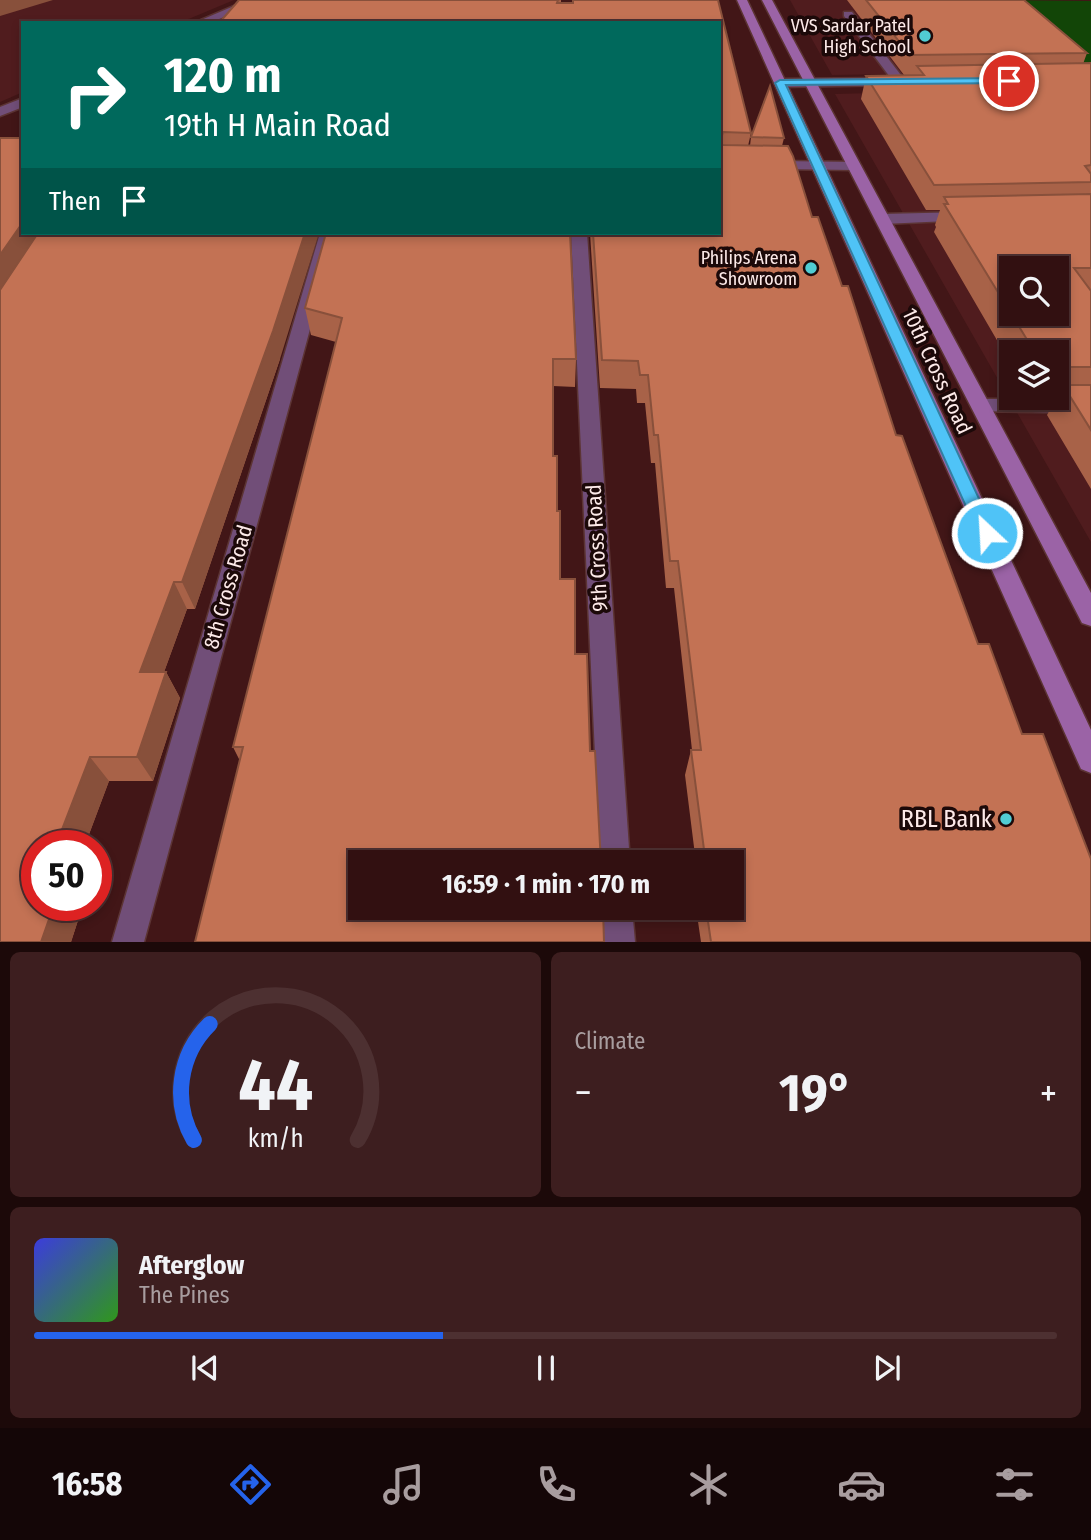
<!DOCTYPE html>
<html lang="en">
<head>
<meta charset="utf-8">
<style>
	:root { --surface:#321011; --page:#3d1e1f; --text:#f1f3f6; --muted:#a89d9f; --line:#4d3031; --accent:#2563eb }
	body { margin:0; font-family:"Fira Sans Condensed",sans-serif; background:var(--page); color:var(--text); height:100vh; display:flex; flex-direction:column; font-size:26px; white-space:nowrap }
	* { box-sizing:border-box; margin:0 }
	p { font-size:23px; color:var(--muted) }
	.icon { flex:none; width:38px; height:38px; fill:none; stroke:currentColor; stroke-width:2; stroke-linecap:round; stroke-linejoin:round }
	.map { position:relative; height:942px; overflow:hidden }
	.sheet { display:flex; flex-direction:column; gap:10px; padding:10px; background:#1c0909; flex:1 }
	.sheet>* { flex:none }
	.guide { position:absolute; left:21px; top:21px; width:700px; height:214px; border-radius:0px; box-shadow:0 4px 10px #0003,0 0 0 2px var(--line); background:#00695c; color:#fff; overflow:hidden }
	.buttons { position:absolute; left:999px; top:256px; display:grid; gap:14px }
	.buttons a { display:grid; place-items:center; width:70px; height:70px; border-radius:0px; background:var(--surface); box-shadow:0 4px 10px #0003,0 0 0 2px var(--line); font-size:35px }
	.speed { position:absolute; left:21px; top:830px; display:flex; gap:14px; font-size:35px; font-weight:700; text-align:center }
	.speed>* { display:grid; place-content:center; width:91px; height:91px; border-radius:50%; background:var(--surface); box-shadow:0 4px 10px #0003,0 0 0 2px var(--line); line-height:1 }
	.speed .limit { border:10px solid #d22; background:#fff; color:#111 }
	.pin { position:absolute; display:grid; place-items:center; width:60px; height:60px; color:#fff; margin:-30px; border:4px solid #fff; border-radius:50%; box-shadow:0 2px 7px #0007 }
	.me { position:absolute; width:77px; margin:-38px; rotate:335deg; stroke-linejoin:round; filter:drop-shadow(0 0 5px #0008) }
	.turn { display:flex; align-items:center; gap:24px; height:147px; padding:0 28px; font-size:32px }
	.turn .icon { width:91px; height:91px; stroke-width:2.5 }
	.turn b { display:block; font-size:49px; line-height:60px }
	.then { display:flex; align-items:center; height:66px; padding:0 28px; background:#0003; gap:14px; font-size:26px }
	.big { font-size:52px; font-weight:700; line-height:1.1 }
	.sheet .tile { flex:1; display:flex; flex-direction:column; justify-content:center; gap:10px; min-width:0; padding:0 24px; border-radius:10px; background:var(--page) }
	.sheet .dial { align-items:center; gap:0 }
	.dial svg { height:182px; overflow:visible; fill:none; stroke:var(--line); stroke-width:7; stroke-linecap:round; text-anchor:middle }
	.dial text { fill:var(--text); stroke:none }
	.song { display:flex; align-items:center; gap:21px }
	.cover { width:84px; height:84px; border-radius:10px; background:linear-gradient(135deg,hsl(240 70% 55%),hsl(110 70% 35%)) }
	.played { height:7px; border-radius:4px; background:linear-gradient(90deg,var(--accent) 40%,var(--line) 40%) }
	.keys { display:flex; justify-content:space-around; direction:ltr }
	.heat { display:flex; justify-content:space-between; align-items:center; font-size:38px; direction:ltr }
	.sheet .tiles { flex:1; display:grid; gap:10px; grid-template-columns:1fr 1fr }
	.tile:last-child { grid-column:span 2 }
	.trip { position:absolute; left:348px; top:850px; width:396px; height:70px; border-radius:0px; background:var(--surface); box-shadow:0 4px 10px #0003,0 0 0 2px var(--line); font-weight:700; line-height:70px; text-align:center }
	.tabs { display:flex; height:112px; justify-content:space-around; align-items:center; background:#140607; color:var(--muted) }
	.tabs .icon { width:49px; height:49px }
	.tabs .active { color:var(--accent) }
	.tabs b { font-size:32px; color:var(--text) }
	.map>svg:first-child { display:block }
	.built { fill:#501c1e; fill-rule:evenodd }
	.green { fill:#124507 }
	.lines { fill:none; stroke-linecap:round; stroke-linejoin:round }
	.lane-casing { stroke:#5c3434; stroke-width:3 }
	.street-casing { stroke:#5c3434; stroke-width:3 }
	.secondary-casing { stroke:#5c3434; stroke-width:3 }
	.lane { fill:#714e78; fill-rule:evenodd }
	.street { fill:#714e78; fill-rule:evenodd }
	.secondary { fill:#9b63a6; fill-rule:evenodd }
	.wall { fill:#a86248 }
	.shaded-wall { fill:#88503b }
	.building { fill:#c37254; stroke:#88503b; stroke-width:2; fill-rule:evenodd }
	.route { fill:#4fc3f7; stroke:#337fa1; stroke-width:2 }
	.poi-dot { fill:#51ccd3; stroke:#1c0909; stroke-width:2.5 }
	.labels { text-anchor:middle; dominant-baseline:central; stroke-width:7; stroke-linejoin:round; paint-order:stroke }
	.far-poi-label { font-size:18px; fill:#fdeae9; stroke:#1c0909; text-anchor:end }
	.street-label { font-size:21px; fill:#fdeae9; stroke:#1c0909 }
	.near-poi-label { font-size:24px; fill:#fdeae9; stroke:#1c0909; text-anchor:end }
</style>
</head>
<body>
<div class="map">
<svg width="1091" height="942" viewBox="0 0 1091 942">
	<rect width="100%" height="100%" fill="#421617"/>
	<path class="built" d="M0 0H234L179 23H23V92L0 102Z
		M790 0H999L1082 71 832 75Z
		M915 92 1012 268V313H1057L1091 356V542L835 94ZM1012 352H1057V397H1012Z"/>
	<path class="green" d="M999 0 1091 1V71Z"/>
	<g class="lines">
		<g class="lane-casing">
			<path id="lane" d="M844 12H852L904 79V85H896L844 16Z"/>
		</g>
		<g class="street-casing">
			<path id="street" d="M248 0H263L210 23H194Z
				M893 78 899 82 897 85 780 87 774 83 780 79Z
				M23 98V107L0 116V107Z
				M719 160 854 162 861 166 854 170 719 168Z
				M965 212 973 217 970 220 883 224 875 219 883 214Z
				M320 233H336L144 942H112Z
				M571 233H587L630 863H600Z
				M981 399H1091V413L974 411 971 406 974 401Z
				M602 908H632L635 942H603Z"/>
		</g>
		<g class="secondary-casing">
			<path id="secondary" d="M737 0H747L1091 730V773L1081 769Z
				M762 0H772L1091 593V626L1082 623Z"/>
		</g>
		<use href="#lane" class="lane"/>
		<use href="#street" class="street"/>
		<use href="#secondary" class="secondary"/>
	</g>
	<path class="wall" d="M561 0V3L751 133 748 146H750L751 137 784 138 782 146 812 217 896 435 978 644 1091 942H701L696 908H732V863H696L685 775 691 750H692L674 588H666L655 463H651L645 403H637L636 389 600 388 590 233H719L219 23Z
		M847 0H1024L1087 53 1083 64 1091 63V489L1047 415 1057 397V352H1012V366L934 232 936 227 935 225 940 210H926L861 99 866 76 904 75Z
		M23 233 280 359 195 609H187L164 672H166L180 698 153 781H109L85 845H37V905H83L71 942H0Z
		M305 308 576 359 575 387 553 386 240 761 233 747 336 342 311 335Z"/>
	<path class="shaded-wall" d="M0 0H53L0 16Z
		M23 222V233H45L0 302V255Z
		M305 233H319L280 359 195 609 182 582Z
		M174 582 187 609 155 697 140 672Z
		M166 672 180 698 153 781 137 757Z
		M90 757 109 781 85 845H56Z
		M54 905H83L71 942H41Z"/>
	<path class="building" d="M239 0H558L557 3H573V0H718L751 133 723 132 720 143 723 145 788 146 793 156 812 217H818L842 286H848L896 435 902 436 978 644H989L1022 734H1043L1091 859V942H711L706 908H732V863H700L699 857H705L691 750H701L678 561H670L658 435H654L648 375H640L638 361 602 360 593 233H719V23H219Z
		M866 0H1024L1087 53 910 55Z
		M1091 63V165L1085 166 1091 174V182L934 185 866 76 924 75 917 66Z
		M770 86 784 138 751 137Z
		M0 138H23V222L0 255Z
		M1091 194V268H1074L1091 291V367H1057V352L1034 351 944 204H948L944 197ZM1012 268H1057V313H1012Z
		M38 233H305L273 331 182 582H174L140 672H166L137 757H90L56 845H37V905H54L41 942H0V290Z
		M326 233H570L576 359H553V456H557V511H560V579H575V654H587L590 751H595L601 863H360V908H603L604 942H195L243 747H233L342 318 305 308Z
		M1063 385H1091V430Z"/>
	<path class="route" d="M1009 78 1014 81 1013 83 786 85 995 533 993 537H981L978 533 775 83 780 80Z"/>
	<g class="poi-dot">
		<circle cx="925" cy="36" r="7"/>
		<circle cx="811" cy="268" r="7"/>
		<circle cx="1006" cy="819" r="7"/>
	</g>
	<g class="labels">
		<g class="far-poi-label">
			<text x="911" y="26">VVS Sardar Patel<tspan x="911" dy="21">High School</tspan></text>
			<text x="797" y="258">Philips Arena<tspan x="797" dy="21">Showroom</tspan></text>
		</g>
		<g class="street-label">
			<text transform="translate(937 371) rotate(65)">10th Cross Road</text>
			<text transform="translate(597 548) rotate(-93)">9th Cross Road</text>
			<text transform="translate(228 587) rotate(-74)">8th Cross Road</text>
		</g>
		<g class="near-poi-label">
			<text x="992" y="819">RBL Bank</text>
		</g>
	</g>
</svg>
<div class="buttons">
<a><svg class="icon" aria-label="search" viewBox="0 0 24 24"><circle cx="10" cy="10" r="6"/><path d="M15 15l6 6"/></svg></a>
<a><svg class="icon" aria-label="layers" viewBox="0 0 24 24"><path d="M12 4l9 5-9 5-9-5zM3 14l9 5 9-5"/></svg></a>
</div>
<div class="speed"><div class="limit">50</div></div>
<div class="pin" style="left:1009px;top:81px;background:#d93025"><svg class="icon" aria-label="arrive" viewBox="0 0 24 24"><path d="M6 21V4h12l-3 4 3 4H6"/></svg></div>
<svg class="me" style="left:987px;top:533px" viewBox="-20 -20 40 40"><circle r="17" fill="#4fc3f7" stroke="#fff" stroke-width="3"/><path d="M0-11L8 9 0 5-8 9z" fill="#fff"/></svg>
<div class="trip">16:59 · 1 min · 170 m</div>
<div class="guide">
<div class="turn"><svg class="icon" aria-label="right" viewBox="0 0 24 24"><path d="M7 20v-9h11M14 6l5 5-5 5"/></svg><div><b>120 m</b>19th H Main Road</div></div>
<div class="then">Then<svg class="icon" aria-label="arrive" viewBox="0 0 24 24"><path d="M6 21V4h12l-3 4 3 4H6"/></svg></div>
</div>
</div>
<section class="sheet">
<div class="tiles">
<div class="tile dial"><svg viewBox="0 0 100 80">
<path d="M14 69A42 42 0 1 1 86 69"/>
<path d="M14 69A42 42 0 0 1 21 18" stroke="#2563eb"/>
<text x="50" y="56" font-size="32" font-weight="700">44</text>
<text x="50" y="72" font-size="11">km/h</text>
</svg></div>
<div class="tile"><p>Climate</p>
<div class="heat"><a>−</a><b class="big">19°</b><a>+</a></div>
</div>
<div class="tile">
<div class="song"><i class="cover"></i><div><b>Afterglow</b><p>The Pines</p></div></div>
<div class="played"></div>
<div class="keys"><svg class="icon" aria-label="previous" viewBox="0 0 24 24"><path d="M18 5L8 12l10 7zM5 5v14"/></svg><svg class="icon" aria-label="pause" viewBox="0 0 24 24"><path d="M8 5v14M16 5v14"/></svg><svg class="icon" aria-label="next" viewBox="0 0 24 24"><path d="M6 5l10 7-10 7zM19 5v14"/></svg></div>
</div>
</div>
</section>
<nav class="tabs">
<b>16:58</b>
<svg class="icon active" aria-label="directions" viewBox="0 0 24 24"><path d="M12 3l9 9-9 9-9-9zM9 14v-3h6M13 9l2 2-2 2"/></svg>
<svg class="icon" aria-label="music" viewBox="0 0 24 24"><path d="M9 18V5l10-2v13"/><circle cx="6" cy="18" r="3"/><circle cx="16" cy="16" r="3"/></svg>
<svg class="icon" aria-label="phone" viewBox="0 0 24 24"><path d="M5 4h4l2 5-3 2q2 4 5 5l2-3 5 2v4C11 20 4 13 5 4z"/></svg>
<svg class="icon" aria-label="climate" viewBox="0 0 24 24"><path d="M12 3v18M4 7l16 10M4 17L20 7"/></svg>
<svg class="icon" aria-label="car" viewBox="0 0 24 24"><path d="M5 17H2v-5l4-1 3-4h7l3 4 3 1v5h-3M9 17h6M6 11h13"/><circle cx="7" cy="17" r="2"/><circle cx="17" cy="17" r="2"/></svg>
<svg class="icon" aria-label="filters" viewBox="0 0 24 24"><path d="M4 7h16M4 17h16"/><circle cx="9" cy="7" r="2"/><circle cx="15" cy="17" r="2"/></svg>
</nav>
</body>
</html>
